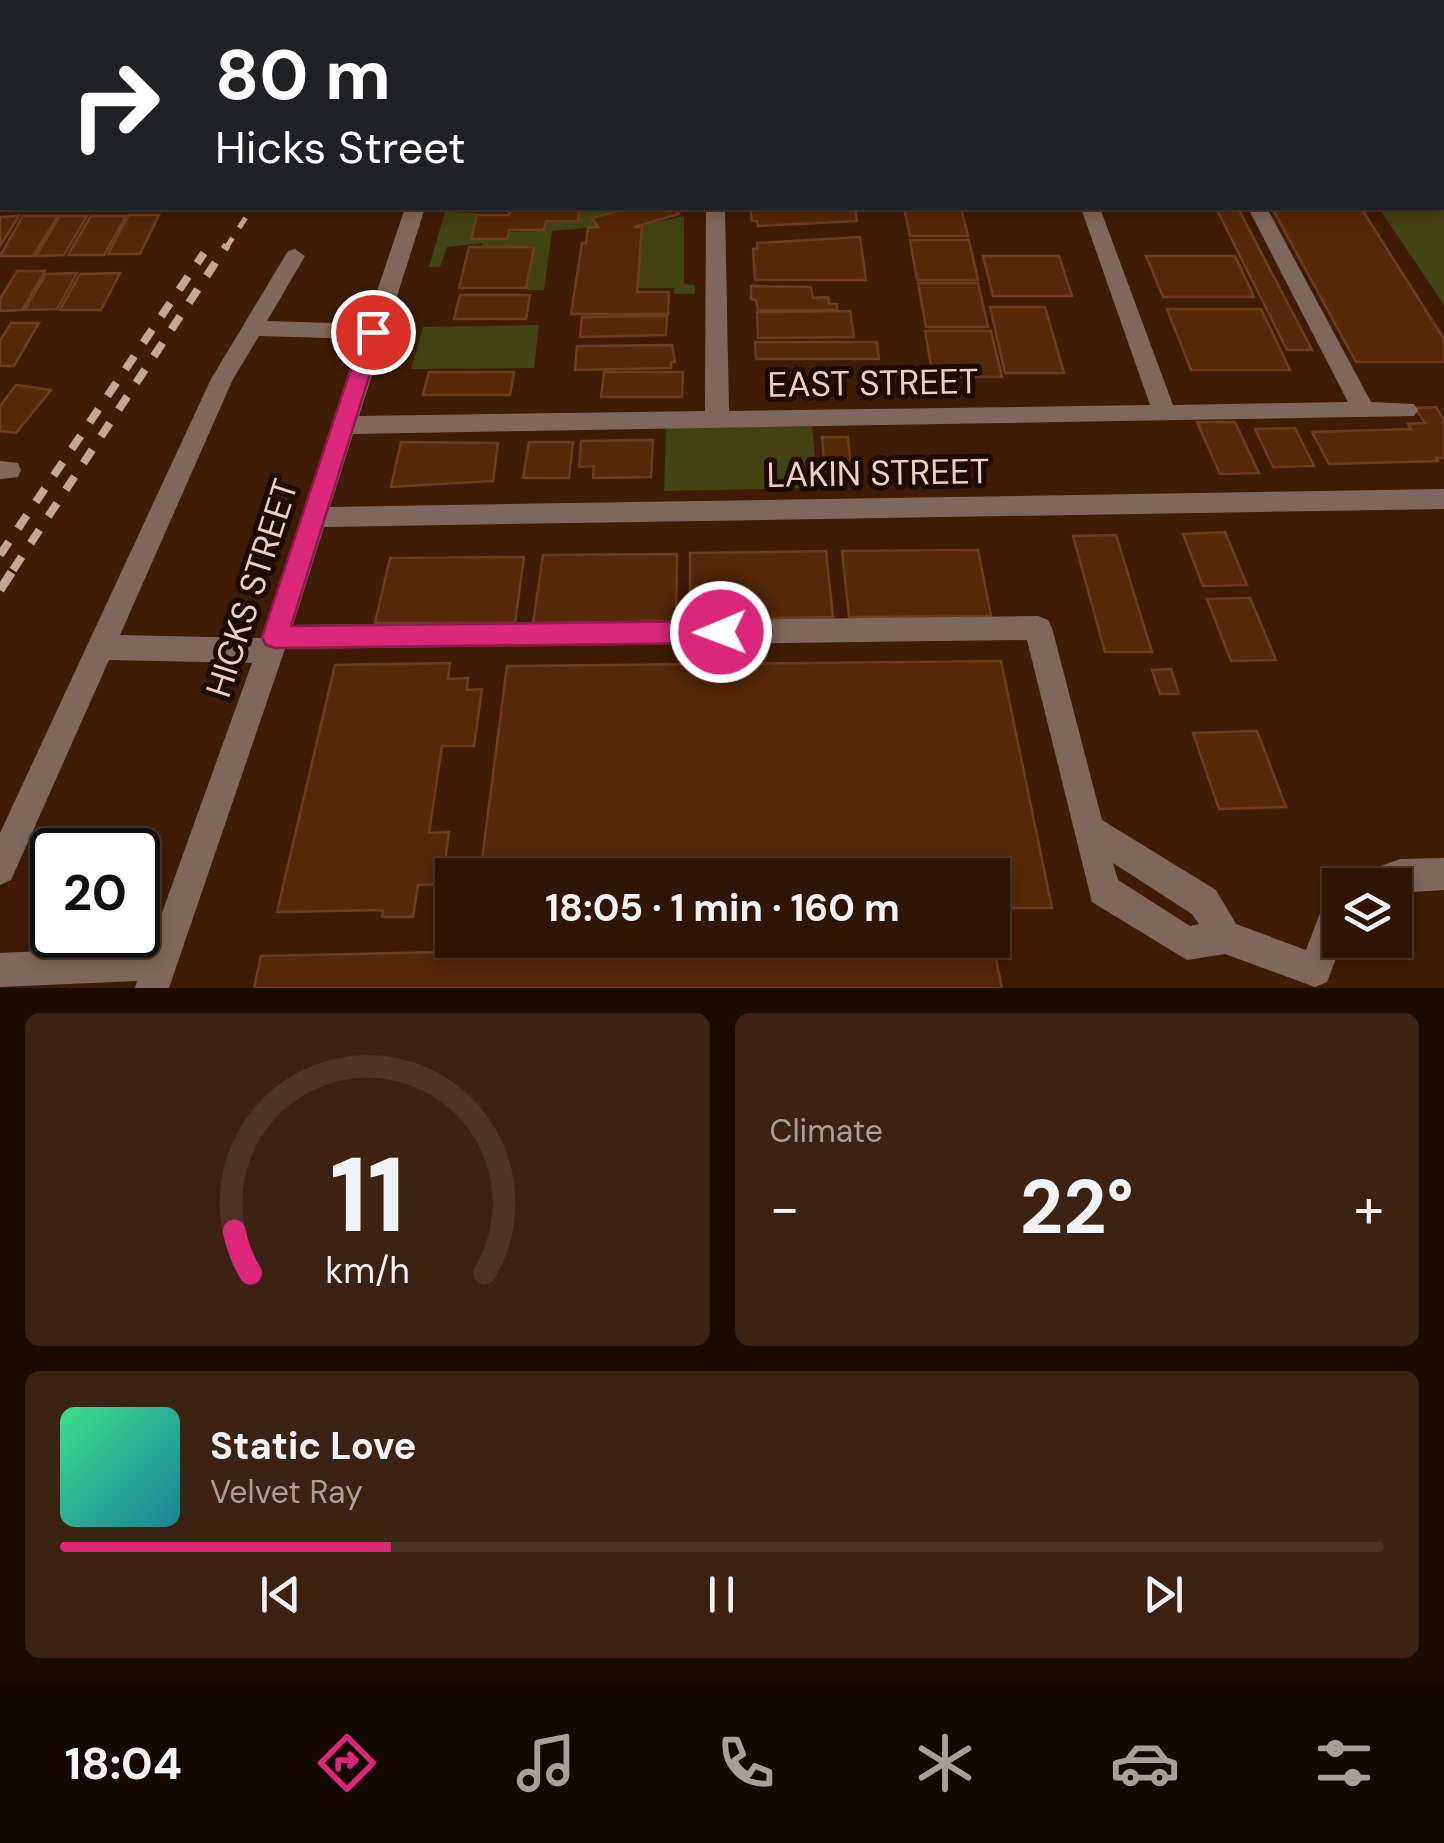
<!DOCTYPE html>
<html lang="en">
<head>
<meta charset="utf-8">
<style>
	:root { --surface:#2f1504; --page:#3b2213; --text:#f1f3f6; --muted:#a79f9a; --line:#4a3426; --accent:#db2777 }
	body { margin:0; font-family:"DM Sans",sans-serif; background:var(--page); color:var(--text); height:100vh; display:flex; flex-direction:column; font-size:38px; white-space:nowrap }
	* { box-sizing:border-box; margin:0 }
	p { font-size:32px; color:var(--muted) }
	.icon { flex:none; width:55px; height:55px; fill:none; stroke:currentColor; stroke-width:2; stroke-linecap:round; stroke-linejoin:round }
	.map { position:relative; height:988px; overflow:hidden }
	.panel { display:flex; flex-direction:column; gap:25px; padding:25px; background:#1a0c02; flex:1 }
	.panel>* { flex:none }
	.hud { position:absolute; left:0px; top:0px; width:1445px; height:210px; box-shadow:0 5px 15px #0003,0 0 0 2px var(--line); background:#202124; color:#fff; overflow:hidden }
	.controls { position:absolute; left:1322px; top:868px; display:grid; gap:20px }
	.controls a { display:grid; place-items:center; width:90px; height:90px; border-radius:0px; background:var(--surface); box-shadow:0 5px 15px #0003,0 0 0 2px var(--line); font-size:50px }
	.speed { position:absolute; left:30px; top:828px; display:flex; gap:20px; font-size:50px; font-weight:700; text-align:center }
	.speed>* { display:grid; place-content:center; width:130px; height:130px; border-radius:50%; background:var(--surface); box-shadow:0 5px 15px #0003,0 0 0 2px var(--line); line-height:1 }
	.speed .limit { border:5px solid #111; border-radius:15px; background:#fff; color:#111 }
	.pin { position:absolute; display:grid; place-items:center; width:85px; height:85px; color:#fff; margin:-42px; border:5px solid #fff; border-radius:50%; box-shadow:0 2px 10px #0007 }
	.me { position:absolute; width:110px; margin:-55px; rotate:269deg; stroke-linejoin:round; filter:drop-shadow(0 0 8px #0008) }
	.turn { display:flex; align-items:center; gap:35px; height:210px; padding:0 50px; font-size:45px }
	.turn .icon { width:130px; height:130px; stroke-width:2.5 }
	.turn b { display:block; font-size:70px; line-height:85px }
	.big { font-size:75px; font-weight:700; line-height:1.1 }
	.panel .widget { flex:1; display:flex; flex-direction:column; justify-content:center; gap:15px; min-width:0; padding:0 35px; border-radius:15px; background:var(--page) }
	.panel .dial { align-items:center; gap:0 }
	.dial svg { height:260px; overflow:visible; fill:none; stroke:var(--line); stroke-width:7; stroke-linecap:round; text-anchor:middle }
	.dial text { fill:var(--text); stroke:none }
	.song { display:flex; align-items:center; gap:30px }
	.cover { width:120px; height:120px; border-radius:15px; background:linear-gradient(135deg,hsl(150 70% 55%),hsl(190 70% 35%)) }
	.played { height:10px; border-radius:5px; background:linear-gradient(90deg,var(--accent) 25%,var(--line) 25%) }
	.keys { display:flex; justify-content:space-around; direction:ltr }
	.heat { display:flex; justify-content:space-between; align-items:center; font-size:55px; direction:ltr }
	.panel .tiles { flex:1; display:grid; gap:25px; grid-template-columns:1fr 1fr }
	.widget:last-child { grid-column:span 2 }
	.trip { position:absolute; left:435px; top:858px; width:575px; height:100px; border-radius:0px; background:var(--surface); box-shadow:0 5px 15px #0003,0 0 0 2px var(--line); font-weight:700; line-height:100px; text-align:center }
	.tab-bar { display:flex; height:160px; justify-content:space-around; align-items:center; background:#130802; color:var(--muted) }
	.tab-bar .icon { width:70px; height:70px }
	.tab-bar .current { color:var(--accent) }
	.tab-bar b { font-size:45px; color:var(--text) }
	.map>svg:first-child { display:block }
	.green { fill:#424312 }
	.building { fill:#552808; stroke:#6c3c1f; stroke-width:2.5 }
	.lines { fill:none; stroke-linecap:round; stroke-linejoin:round }
	.minor { fill:#7f685b; fill-rule:evenodd }
	.rail-far2 { stroke:#c4a694; stroke-width:5; stroke-dasharray:12 12; stroke-linecap:butt }
	.rail-far1 { stroke:#c4a694; stroke-width:8; stroke-dasharray:16 16; stroke-linecap:butt }
	.rail { stroke:#c4a694; stroke-width:9; stroke-dasharray:21 21; stroke-linecap:butt }
	.route { fill:#db2777; stroke:#8e194d; stroke-width:2.5 }
	.labels { text-anchor:middle; dominant-baseline:central; stroke-width:10; stroke-linejoin:round; paint-order:stroke }
	.street-label { font-size:35px; fill:#eccfbf; stroke:#1d0a01 }
</style>
</head>
<body>
<div class="map">
<svg width="1444" height="988" viewBox="0 0 1444 988">
	<rect width="100%" height="100%" fill="#3f1c05"/>
	<path class="green" d="M1422 0H1444V305L1379 208H1442V2H1417Z
		M579 208H629L593 218 598 227 552 231 544 290H526L533 247H482V243L447 247 440 267H429L445 212 476 213 507 239 509 232 544 231 546 221H577Z
		M684 216V284L695 285V294H674V288H637L634 227Z
		M539 325 534 368 411 369 423 327Z
		M812 426 818 488 664 491 666 428Z"/>
	<path class="building" d="M510 208H579L578 221H546L544 230H509L507 239H471L477 215H509Z
		M629 208H674L679 214 634 227H642L637 292H669L668 314H571L582 243H586L588 228 598 227 592 218Z
		M750 208H855L857 221 758 226 757 221H752Z
		M904 208H961L968 236H910Z
		M1216 208H1238L1312 350H1287Z
		M1272 208H1361L1444 339V362H1356Z
		M129 215H159L140 254H108Z
		M19 216 0 246V217Z
		M23 216H58L33 256H0Z
		M60 216H87L64 255 36 256Z
		M91 216H126L104 255H68Z
		M860 237 866 280H755L753 249H757V243Z
		M910 240H969L978 280H917Z
		M469 247H534L526 288H459Z
		M983 256H1059L1072 296H993Z
		M1146 256H1235L1254 297H1163Z
		M17 271H45L22 310 0 311V299Z
		M77 273 57 309 25 310 46 274Z
		M120 273 101 310H60L80 274Z
		M918 283H978L988 327H926Z
		M751 286 811 287 813 298 828 297 829 304H837V310H758L756 300 751 299Z
		M460 295H530L526 319H454Z
		M990 307H1045L1064 373H1005Z
		M1167 309H1261L1290 370H1191Z
		M850 311 854 337 758 338 757 312Z
		M667 316 666 335 580 337 582 317Z
		M11 323H39L14 366H0V341Z
		M925 331H991L1002 377H933Z
		M755 342H877L879 359H756Z
		M672 345 675 362H671V368L575 370 577 346Z
		M429 372H514L510 395H423Z
		M604 372H683L682 397H601Z
		M16 385 51 390 16 433 0 431V406Z
		M1436 407 1444 420V458H1436L1438 461 1329 464 1312 432 1411 429 1408 424 1425 423 1415 408Z
		M1197 422H1235L1259 473 1220 474Z
		M1295 428 1314 466 1273 467 1255 429Z
		M822 437H848L852 474H825Z
		M653 440 651 477 593 478 594 466 579 467 581 441Z
		M401 442 498 443 493 481 391 487Z
		M529 442H573L569 478H523Z
		M1225 532 1247 585 1203 586 1183 534Z
		M1116 535 1152 652H1105L1073 536Z
		M978 550 991 616 849 617 842 551Z
		M826 551 833 617 690 620V553Z
		M677 554 676 622 533 623 543 555Z
		M524 557 515 623H375L390 558Z
		M1250 598 1276 660 1231 661 1207 599Z
		M1001 661 1052 908H992V875H480L507 666Z
		M450 663 448 679 468 678 467 690 482 689 474 746H442L429 833 449 832 442 884 418 885 413 917H382L383 910 277 912 335 665Z
		M1171 669 1179 694H1160L1152 670Z
		M1257 731 1286 807 1219 809 1193 733Z
		M992 940 1002 988H254L261 956Z"/>
	<g class="lines">
		<path class="minor" d="M846 0H862V2H847Z
			M2 9V21L0 22V10Z
			M405 208H425L359 416 705 411 706 208H725L729 411 1150 405 1081 208H1100L1173 405 1348 402 1248 208H1267L1371 402 1414 404 1418 410 1414 416 353 434 330 507 1444 489V509L324 527 293 625 1038 616 1048 620 1052 628 1102 820 1216 890 1236 924 1306 950 1328 892 1340 888V940H1343L1327 982 1315 987 1225 954 1187 960 1092 902 1027 640 285 649 169 988H135L137 981 0 987V953L150 946 252 663 109 660 11 880 0 885V833L211 379 288 251 295 249 305 256 267 321 366 324ZM259 336 361 339 261 638 120 635 233 379ZM1113 863 1192 914 1199 924 1190 926 1118 880Z
			M0 461 18 463 21 470 18 477 0 479Z
			M1444 858V890L1395 893V885H1354L1359 874 1400 859Z"/>
		<path class="rail-far2" d="M226 248 252 208"/>
		<path class="rail-far1" d="M0 555 204 253
			M13 570 227 245"/>
		<path class="rail" d="M0 590 15 567"/>
	</g>
	<path class="route" d="M373 325 383 332 291 626 721 621 730 624 733 632 730 640 721 643 275 648 266 645 262 637 363 332Z"/>
	<g class="labels">
		<g class="street-label">
			<text transform="translate(873 383) rotate(-1)">EAST STREET</text>
			<text transform="translate(878 473) rotate(-1)">LAKIN STREET</text>
			<text transform="translate(252 588) rotate(-72)">HICKS STREET</text>
		</g>
	</g>
</svg>
<div class="controls">
<a><svg class="icon" aria-label="layers" viewBox="0 0 24 24"><path d="M12 4l9 5-9 5-9-5zM3 14l9 5 9-5"/></svg></a>
</div>
<div class="speed"><div class="limit">20</div></div>
<div class="pin" style="left:373px;top:332px;background:#d93025"><svg class="icon" aria-label="arrive" viewBox="0 0 24 24"><path d="M6 21V4h12l-3 4 3 4H6"/></svg></div>
<svg class="me" style="left:721px;top:632px" viewBox="-20 -20 40 40"><circle r="17" fill="#db2777" stroke="#fff" stroke-width="3"/><path d="M0-11L8 9 0 5-8 9z" fill="#fff"/></svg>
<div class="trip">18:05 · 1 min · 160 m</div>
<div class="hud">
<div class="turn"><svg class="icon" aria-label="right" viewBox="0 0 24 24"><path d="M7 20v-9h11M14 6l5 5-5 5"/></svg><div><b>80 m</b>Hicks Street</div></div>
</div>
</div>
<section class="panel">
<div class="tiles">
<div class="widget dial"><svg viewBox="0 0 100 80">
<path d="M14 69A42 42 0 1 1 86 69"/>
<path d="M14 69A42 42 0 0 1 9 56" stroke="#db2777"/>
<text x="50" y="56" font-size="32" font-weight="700">11</text>
<text x="50" y="72" font-size="11">km/h</text>
</svg></div>
<div class="widget"><p>Climate</p>
<div class="heat"><a>−</a><b class="big">22°</b><a>+</a></div>
</div>
<div class="widget">
<div class="song"><i class="cover"></i><div><b>Static Love</b><p>Velvet Ray</p></div></div>
<div class="played"></div>
<div class="keys"><svg class="icon" aria-label="previous" viewBox="0 0 24 24"><path d="M18 5L8 12l10 7zM5 5v14"/></svg><svg class="icon" aria-label="pause" viewBox="0 0 24 24"><path d="M8 5v14M16 5v14"/></svg><svg class="icon" aria-label="next" viewBox="0 0 24 24"><path d="M6 5l10 7-10 7zM19 5v14"/></svg></div>
</div>
</div>
</section>
<nav class="tab-bar">
<b>18:04</b>
<svg class="icon current" aria-label="directions" viewBox="0 0 24 24"><path d="M12 3l9 9-9 9-9-9zM9 14v-3h6M13 9l2 2-2 2"/></svg>
<svg class="icon" aria-label="music" viewBox="0 0 24 24"><path d="M9 18V5l10-2v13"/><circle cx="6" cy="18" r="3"/><circle cx="16" cy="16" r="3"/></svg>
<svg class="icon" aria-label="phone" viewBox="0 0 24 24"><path d="M5 4h4l2 5-3 2q2 4 5 5l2-3 5 2v4C11 20 4 13 5 4z"/></svg>
<svg class="icon" aria-label="climate" viewBox="0 0 24 24"><path d="M12 3v18M4 7l16 10M4 17L20 7"/></svg>
<svg class="icon" aria-label="car" viewBox="0 0 24 24"><path d="M5 17H2v-5l4-1 3-4h7l3 4 3 1v5h-3M9 17h6M6 11h13"/><circle cx="7" cy="17" r="2"/><circle cx="17" cy="17" r="2"/></svg>
<svg class="icon" aria-label="filters" viewBox="0 0 24 24"><path d="M4 7h16M4 17h16"/><circle cx="9" cy="7" r="2"/><circle cx="15" cy="17" r="2"/></svg>
</nav>
</body>
</html>
